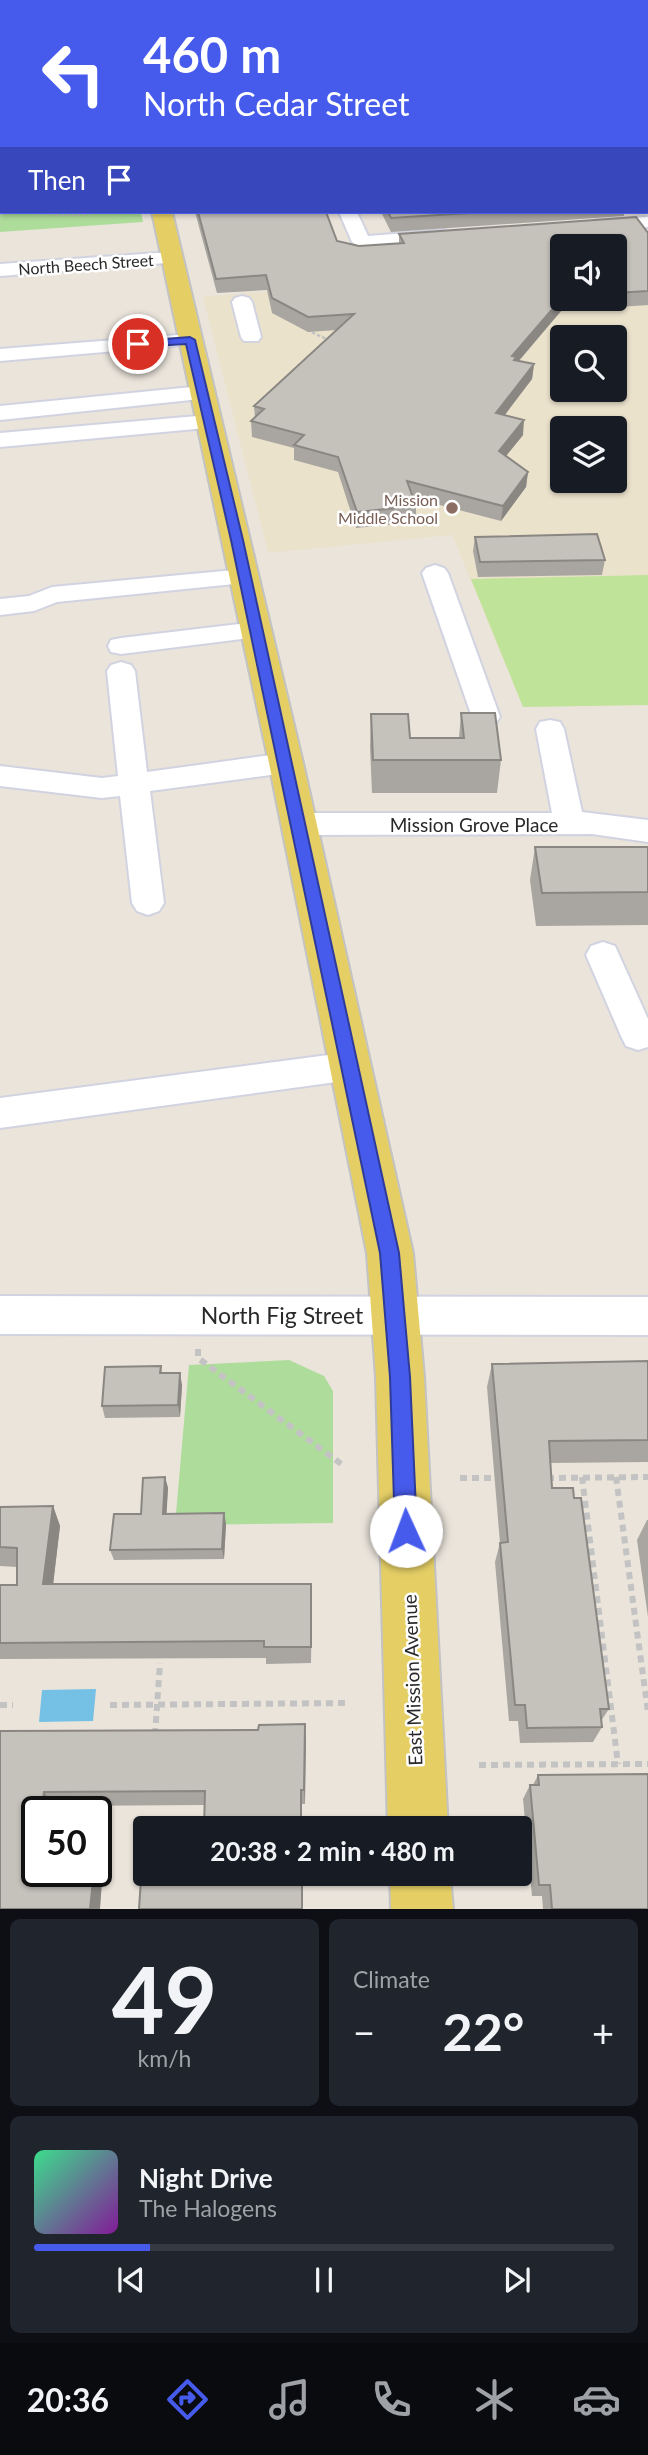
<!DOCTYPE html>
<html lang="en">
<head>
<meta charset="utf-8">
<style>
	:root { --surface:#171b24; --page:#20242c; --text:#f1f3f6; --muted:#9ea1a6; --line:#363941; --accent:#465bec }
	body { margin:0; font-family:Lato,sans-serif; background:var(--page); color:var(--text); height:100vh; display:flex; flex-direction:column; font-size:26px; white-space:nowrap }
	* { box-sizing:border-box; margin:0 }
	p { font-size:23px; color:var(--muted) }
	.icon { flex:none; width:38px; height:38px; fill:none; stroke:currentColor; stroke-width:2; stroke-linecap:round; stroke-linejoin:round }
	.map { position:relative; height:1909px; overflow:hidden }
	.drawer { display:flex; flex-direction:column; gap:10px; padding:10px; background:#0d0f14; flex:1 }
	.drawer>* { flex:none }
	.hud { position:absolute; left:0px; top:0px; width:649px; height:214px; box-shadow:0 2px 5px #0004; background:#465bec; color:#fff; overflow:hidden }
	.tools { position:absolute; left:550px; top:234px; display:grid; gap:14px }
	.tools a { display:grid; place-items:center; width:77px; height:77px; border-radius:7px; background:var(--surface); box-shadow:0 2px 5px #0004; font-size:35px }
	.speed { position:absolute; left:21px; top:1796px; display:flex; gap:14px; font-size:35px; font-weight:700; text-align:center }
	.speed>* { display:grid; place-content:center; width:91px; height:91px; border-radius:50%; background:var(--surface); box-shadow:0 2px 5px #0004; line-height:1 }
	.speed .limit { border:4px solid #111; border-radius:10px; background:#fff; color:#111 }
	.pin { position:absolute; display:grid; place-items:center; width:60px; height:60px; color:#fff; margin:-30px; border:4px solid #fff; border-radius:50%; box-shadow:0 2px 7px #0007 }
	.me { position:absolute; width:77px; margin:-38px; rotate:358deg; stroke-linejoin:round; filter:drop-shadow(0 0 5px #0008) }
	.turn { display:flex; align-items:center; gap:24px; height:147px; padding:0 28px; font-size:32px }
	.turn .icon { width:91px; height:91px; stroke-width:2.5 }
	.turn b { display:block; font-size:49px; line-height:60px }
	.then { display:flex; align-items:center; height:66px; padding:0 28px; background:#0003; gap:14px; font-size:26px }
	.big { font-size:52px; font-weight:700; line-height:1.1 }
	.drawer .card { flex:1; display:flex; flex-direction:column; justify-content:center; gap:10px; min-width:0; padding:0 24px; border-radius:10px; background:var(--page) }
	.drawer .dial { align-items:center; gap:0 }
	.dial b { font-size:91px; line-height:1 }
	.song { display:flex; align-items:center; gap:21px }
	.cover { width:84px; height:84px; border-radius:10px; background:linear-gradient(135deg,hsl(150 70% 55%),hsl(290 70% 35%)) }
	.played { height:7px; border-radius:4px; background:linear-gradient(90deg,var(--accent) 20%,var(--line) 20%) }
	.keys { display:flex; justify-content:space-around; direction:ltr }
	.heat { display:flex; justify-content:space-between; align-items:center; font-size:38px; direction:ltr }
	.drawer .tiles { flex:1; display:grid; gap:10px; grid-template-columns:1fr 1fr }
	.card:last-child { grid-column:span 2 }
	.trip { position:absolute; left:133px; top:1816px; width:399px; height:70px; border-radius:7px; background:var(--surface); box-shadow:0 2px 5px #0004; font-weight:700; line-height:70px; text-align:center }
	.dock { display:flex; height:112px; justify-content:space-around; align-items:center; background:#090b0e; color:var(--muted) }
	.dock .icon { width:49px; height:49px }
	.dock .active { color:var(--accent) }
	.dock b { font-size:32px; color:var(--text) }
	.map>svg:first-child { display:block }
	.education { fill:#ebe2cc; fill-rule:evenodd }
	.green { fill:#aedd9b }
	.pitch { fill:#bfe398 }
	.water { fill:#75c0e5 }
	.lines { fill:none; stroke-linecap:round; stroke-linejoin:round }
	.minor-casing { stroke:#d1d3e0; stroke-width:4 }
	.major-casing { stroke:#c3c3c3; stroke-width:4 }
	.path-far2 { stroke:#c3c3c3; stroke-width:2; stroke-dasharray:2.5 2; stroke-linecap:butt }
	.path-far1 { stroke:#c3c3c3; stroke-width:2.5; stroke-dasharray:3.5 2; stroke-linecap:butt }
	.path { stroke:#c3c3c3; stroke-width:6; stroke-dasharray:7 5; stroke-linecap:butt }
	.minor { fill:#fff; fill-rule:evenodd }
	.major { fill:#e5cf65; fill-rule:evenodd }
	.wall { fill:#a9a6a1; fill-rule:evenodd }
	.shaded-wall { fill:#8a8783 }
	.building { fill:#c5c1bb; stroke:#8a8783; stroke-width:2 }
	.route { fill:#465bec; stroke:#2e3b99; stroke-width:2 }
	.education-dot { fill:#8d6e63; stroke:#fff; stroke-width:2.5 }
	.labels { text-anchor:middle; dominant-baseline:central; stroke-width:5; stroke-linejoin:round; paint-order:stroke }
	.far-street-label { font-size:16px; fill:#292929; stroke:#fff }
	.far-education-label { font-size:16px; fill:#785e54; stroke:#fff; text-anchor:end }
	.street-label { font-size:19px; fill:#292929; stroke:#fff }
	.near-street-label { font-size:23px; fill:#292929; stroke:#fff }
</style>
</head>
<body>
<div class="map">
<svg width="648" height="1909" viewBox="0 0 648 1909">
	<rect width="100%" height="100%" fill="#eae4db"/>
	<path class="education" d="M648 263V705L523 707 452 535 268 553 203 297 321 287 614 299ZM562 338H614V390H562ZM562 429H614V481H562Z"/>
	<path class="green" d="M0 92 2 212H141L143 222 0 232Z
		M289 1360 324 1376 333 1391V1523L175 1525 189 1365Z"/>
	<path class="pitch" d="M648 575V705L523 707 471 579Z"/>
	<path class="water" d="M96 1689 93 1721 39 1722 42 1690Z"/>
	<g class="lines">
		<g class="minor-casing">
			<path id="minor" d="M339 212H357L368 236 444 230 453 236 444 242 361 248 352 242Z
				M648 217V227L596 232 587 226 596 220Z
				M172 252 181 258 179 262 0 276V264Z
				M242 296 249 298 252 302 261 337 258 341H244L241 337 232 302 235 298Z
				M190 334 197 336 200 340 197 344 0 361V349Z
				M202 386 210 388 213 393 210 398 0 420V406Z
				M209 415 217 417 220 422 217 427 0 447V433Z
				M435 565 444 568 448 573 500 717 496 723 486 726 476 723 472 717 422 573 426 568Z
				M245 569 254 572 258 577 254 582 57 602 34 611 0 615V599L29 596 52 587Z
				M257 622 266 624 270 630 266 636 121 654 111 652 108 646 111 640 121 638Z
				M121 662 131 665 135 671 147 772 286 753 296 756 301 763 296 770 286 773 150 791 164 903 159 911 148 915 137 911 132 903 120 796 102 798 0 786V766L102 778 118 776 107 671 111 665Z
				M550 720 560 722 564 729 582 812 648 820V842L592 834 299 835 288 832 284 824 288 816 299 813H552L536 729 540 722Z
				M603 942 615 946 648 1019V1047L638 1050 626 1046 621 1036 586 955 591 946Z
				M351 1052 364 1056 369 1066 364 1076 351 1080 0 1128V1098Z
				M0 1296 648 1297V1335L0 1334Z"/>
		</g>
		<g class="major-casing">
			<path id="major" d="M83 0H99L100 2H84Z
				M0 79H2V89H0Z
				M152 212H172L303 763 413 1253 424 1377 448 1829H388L376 1377 367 1253 269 763Z
				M390 1874H450L453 1909H391Z"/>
		</g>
		<path class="path-far2" d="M0 123 2 121"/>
		<path class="path-far1" d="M0 214C32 209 64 219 96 212
			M307 330 331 341"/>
		<path class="path" d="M198 1349V1358L344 1466
			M582 1477 618 1764
			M616 1477 648 1712
			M460 1478H500
			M547 1478 648 1477
			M0 1705H13
			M110 1705 348 1703
			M155 1735 160 1663
			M479 1765 648 1764"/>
		<use href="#minor" class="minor"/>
		<use href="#major" class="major"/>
	</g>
	<path class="wall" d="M513 0H648V167V2H515Z
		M195 212H326L337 241 359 246 399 244V234L648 233V305L561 311 519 361 534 364 532 379 504 415 523 435 506 456 528 472 526 487 501 521 413 498 416 506V522L356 528 338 472 294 460V448L252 437 251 421 255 418 254 406 337 330 308 332 272 313 267 290 217 293ZM562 247H614V299H562Z
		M381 212H624V216L391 232Z
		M475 537 605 560 602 575 478 577 473 551Z
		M461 713 501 760 497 793H372L370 747 371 714 410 738H459Z
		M535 847H648V925L536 926 530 880Z
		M648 1361V1462L550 1463 552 1488 574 1498 609 1709 601 1721 602 1727 593 1742 520 1743 518 1721H509L495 1562 500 1543 487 1387 492 1364Z
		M161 1366 162 1373 182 1385 180 1417 105 1418 102 1406Z
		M165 1477 168 1488 166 1514 224 1513 226 1524 224 1559 114 1560 110 1550 141 1514Z
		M53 1506 60 1526 53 1584 312 1602 311 1663 266 1664V1658L0 1659V1585H17V1567L0 1566V1507Z
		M647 1520H648V1617L637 1540Z
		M305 1724V1804H302V1829H204L205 1805 54 1806 47 1872 102 1882 0 1909V1731L258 1730Z
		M538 1775 648 1909H543L542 1896H532L523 1799 530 1785H533Z"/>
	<path class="shaded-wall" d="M562 298 561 311 515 365 512 356Z
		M534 364 532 379 495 428 496 413Z
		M524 420 523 435 498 466 499 451Z
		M528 472 526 487 501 521 503 506Z
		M180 1373 182 1385 180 1417 178 1405Z
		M165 1477 168 1488 166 1524 163 1514Z
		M53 1506 60 1526 51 1602 43 1584Z
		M224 1513 226 1524 224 1559 222 1549Z
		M305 1724 306 1740 305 1804 304 1790Z
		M44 1792 54 1806 53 1811H42Z
		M94 1871 102 1882 100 1909H90Z"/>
	<path class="building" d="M125 0H473L474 2H126Z
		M524 0H648V152V2H526Z
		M198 212H326L337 241 359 246 404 243 399 234 636 217 648 233V291L614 293V247H562V298L512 356 516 357 514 360 534 364 496 413 524 420 499 451 528 472 503 506 407 481 416 506 357 512 338 457 294 445 304 435 251 421 264 409 254 406 354 314 308 317 272 298 266 275 216 279Z
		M388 212H487L391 218Z
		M597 534 605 560 480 562 475 537Z
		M461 713H495L501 760H373L371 714H408L410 738H464Z
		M535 847H648V892L542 893Z
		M648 1361V1440L549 1441 552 1488H573L574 1498H581L609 1709H600L602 1727 527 1728 525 1705H515L511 1661 500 1543 508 1542 492 1364Z
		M161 1366 160 1373H180L178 1405 102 1406 105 1367Z
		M165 1477 163 1514 224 1513 222 1549 110 1550 114 1514H141L143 1478Z
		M53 1506 43 1584H311V1647H264V1641L0 1643V1585H17V1548L0 1547V1507Z
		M305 1724 304 1790H301V1829H204L205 1791 44 1792 42 1811H37V1860L35 1872 94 1871 90 1909H0V1731L258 1730 259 1725Z
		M648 1774V1909H552L550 1885H539L530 1785H539L538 1775Z
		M143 1849H145V1874H302V1909H139Z"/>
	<path class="route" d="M190 337 195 340 243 540 399 1253 410 1377 417 1531 413 1539 406 1542 398 1539 395 1531 390 1377 380 1253 231 540 186 344 138 347 133 344 138 341Z"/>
	<circle class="education-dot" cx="452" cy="508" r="7"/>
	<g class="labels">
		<g class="far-street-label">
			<text transform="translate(86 264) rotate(-4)">North Beech Street</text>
		</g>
		<g class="far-education-label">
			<text x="438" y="499">Mission<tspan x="438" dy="18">Middle School</tspan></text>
		</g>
		<g class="street-label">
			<text x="474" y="824">Mission Grove Place</text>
			<text transform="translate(412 1680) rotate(-92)">East Mission Avenue</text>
		</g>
		<g class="near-street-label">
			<text x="282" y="1315">North Fig Street</text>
		</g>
	</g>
</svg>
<div class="tools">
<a><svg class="icon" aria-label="sound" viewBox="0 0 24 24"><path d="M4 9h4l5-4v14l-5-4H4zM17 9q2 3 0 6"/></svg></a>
<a><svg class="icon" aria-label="search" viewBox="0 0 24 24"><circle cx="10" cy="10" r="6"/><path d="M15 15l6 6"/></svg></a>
<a><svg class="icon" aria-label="layers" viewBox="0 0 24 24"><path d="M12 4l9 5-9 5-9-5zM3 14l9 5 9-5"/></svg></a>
</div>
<div class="speed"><div class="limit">50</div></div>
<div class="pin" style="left:138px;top:344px;background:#d93025"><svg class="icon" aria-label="arrive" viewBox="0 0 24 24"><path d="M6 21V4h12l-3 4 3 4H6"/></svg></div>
<svg class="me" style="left:406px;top:1531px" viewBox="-20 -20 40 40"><circle r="19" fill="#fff"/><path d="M0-13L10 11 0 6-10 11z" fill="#465bec"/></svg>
<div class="trip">20:38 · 2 min · 480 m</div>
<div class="hud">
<div class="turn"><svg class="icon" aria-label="left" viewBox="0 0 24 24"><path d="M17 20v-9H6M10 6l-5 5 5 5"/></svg><div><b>460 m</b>North Cedar Street</div></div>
<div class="then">Then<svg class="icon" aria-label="arrive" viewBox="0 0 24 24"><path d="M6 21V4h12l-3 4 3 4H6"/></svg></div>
</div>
</div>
<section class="drawer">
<div class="tiles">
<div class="card dial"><b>49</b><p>km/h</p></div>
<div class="card"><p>Climate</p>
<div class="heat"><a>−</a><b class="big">22°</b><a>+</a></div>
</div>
<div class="card">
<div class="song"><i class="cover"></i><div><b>Night Drive</b><p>The Halogens</p></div></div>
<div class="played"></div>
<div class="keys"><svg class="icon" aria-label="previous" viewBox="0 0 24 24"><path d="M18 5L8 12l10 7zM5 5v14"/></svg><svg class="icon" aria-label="pause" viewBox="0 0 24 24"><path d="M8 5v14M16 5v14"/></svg><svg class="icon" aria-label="next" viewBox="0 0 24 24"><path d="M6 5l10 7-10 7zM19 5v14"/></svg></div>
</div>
</div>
</section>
<nav class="dock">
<b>20:36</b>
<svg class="icon active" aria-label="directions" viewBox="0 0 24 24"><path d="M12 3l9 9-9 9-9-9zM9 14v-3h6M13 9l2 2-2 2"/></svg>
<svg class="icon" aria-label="music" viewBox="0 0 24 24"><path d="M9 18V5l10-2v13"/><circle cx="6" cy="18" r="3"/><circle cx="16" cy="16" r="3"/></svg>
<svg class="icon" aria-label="phone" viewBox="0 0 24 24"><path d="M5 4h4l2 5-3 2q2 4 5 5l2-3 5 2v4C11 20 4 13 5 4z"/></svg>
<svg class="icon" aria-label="climate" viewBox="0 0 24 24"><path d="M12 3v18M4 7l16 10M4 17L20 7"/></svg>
<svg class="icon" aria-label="car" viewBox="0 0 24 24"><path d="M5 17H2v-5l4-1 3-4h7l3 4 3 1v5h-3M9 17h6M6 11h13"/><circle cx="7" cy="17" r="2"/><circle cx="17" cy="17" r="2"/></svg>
</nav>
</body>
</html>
